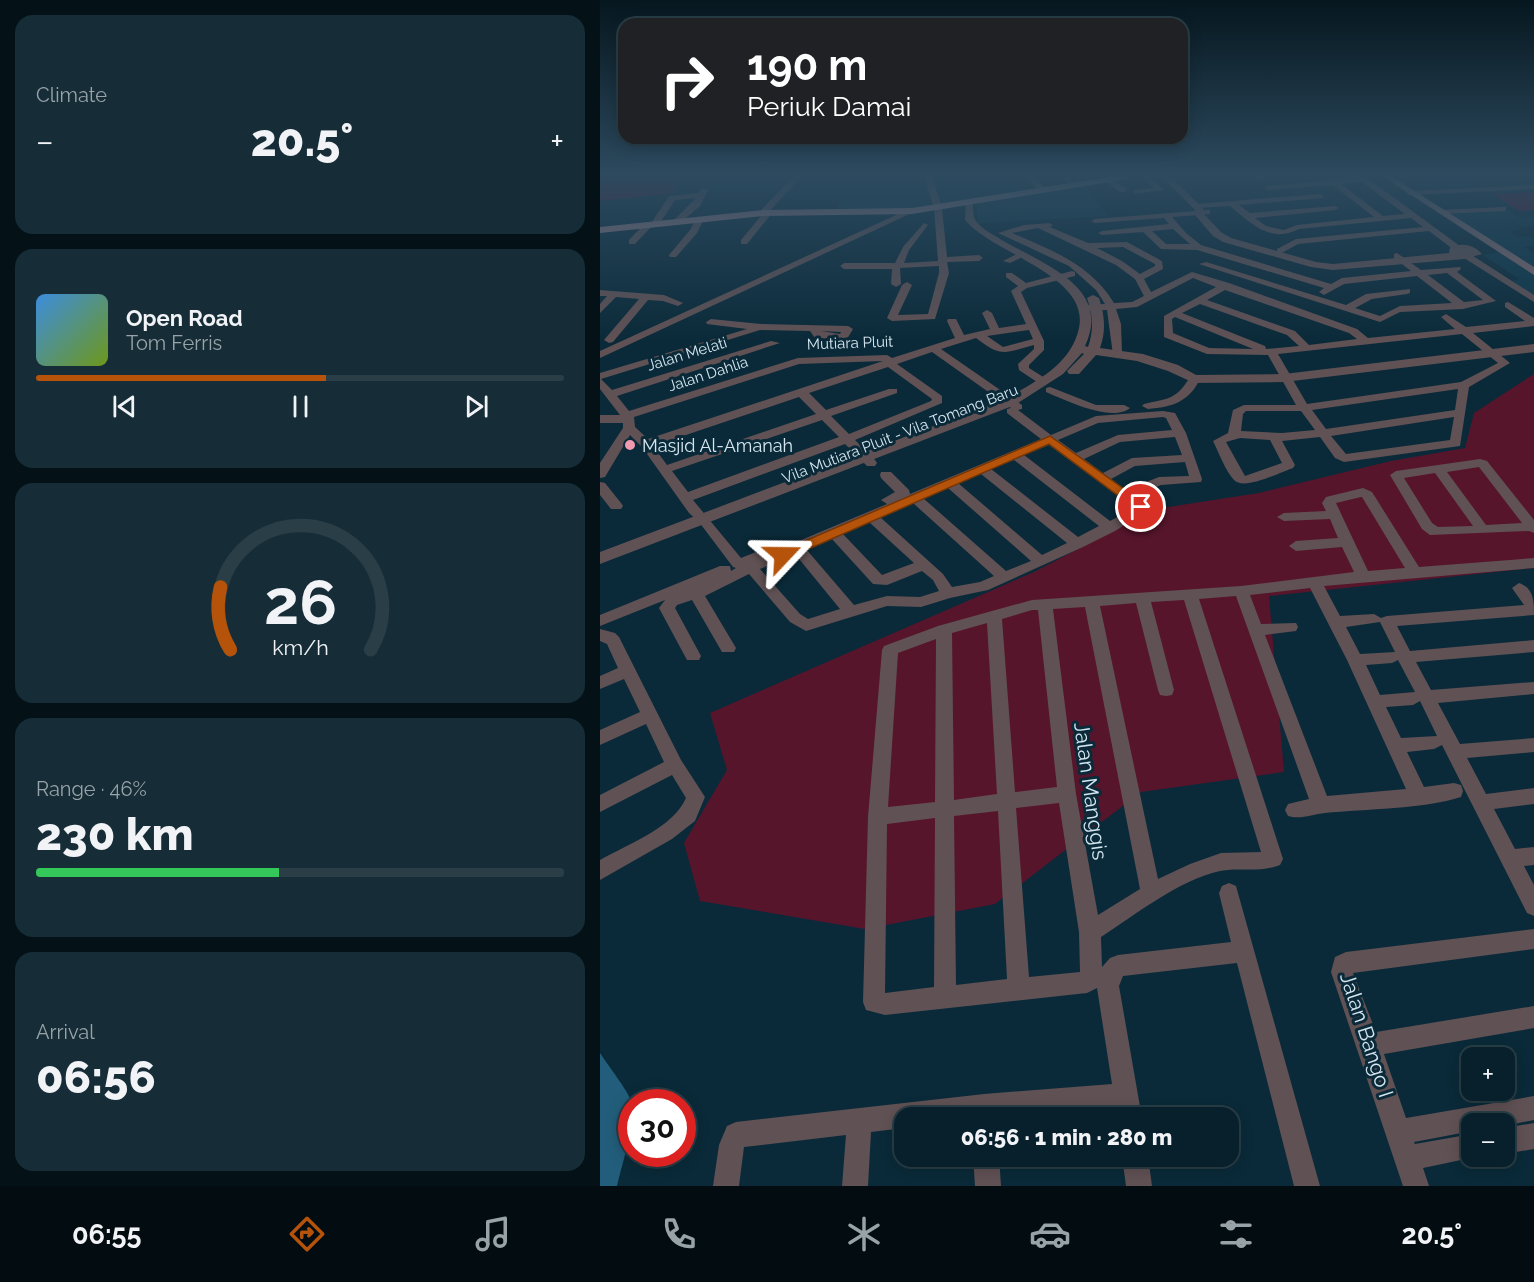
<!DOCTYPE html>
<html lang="en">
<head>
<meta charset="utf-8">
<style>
	:root { --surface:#08202b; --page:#162d37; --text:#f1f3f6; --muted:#98a3a9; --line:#293e47; --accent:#b45309 }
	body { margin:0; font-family:Raleway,sans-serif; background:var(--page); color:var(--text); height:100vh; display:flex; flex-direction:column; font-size:22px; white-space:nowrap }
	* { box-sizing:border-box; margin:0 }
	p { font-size:20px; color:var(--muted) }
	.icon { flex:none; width:33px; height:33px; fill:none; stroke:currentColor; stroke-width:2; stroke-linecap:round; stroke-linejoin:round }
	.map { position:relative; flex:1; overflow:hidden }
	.panel { display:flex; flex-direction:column; gap:15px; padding:15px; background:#041218; width:600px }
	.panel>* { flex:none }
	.top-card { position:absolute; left:18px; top:18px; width:570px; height:126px; border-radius:18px; box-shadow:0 3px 15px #0003,0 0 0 2px var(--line); background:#202124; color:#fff; overflow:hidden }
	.tools { position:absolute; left:861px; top:1047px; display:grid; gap:12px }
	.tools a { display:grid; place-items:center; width:54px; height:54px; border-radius:12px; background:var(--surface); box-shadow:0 3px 15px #0003,0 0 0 2px var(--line); font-size:30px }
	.speed { position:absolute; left:18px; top:1089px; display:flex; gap:12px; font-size:30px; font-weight:700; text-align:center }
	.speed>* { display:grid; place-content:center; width:78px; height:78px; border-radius:50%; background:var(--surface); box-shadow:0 3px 15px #0003,0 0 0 2px var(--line); line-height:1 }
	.speed .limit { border:9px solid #d22; background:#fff; color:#111 }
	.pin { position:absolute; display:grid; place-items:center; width:51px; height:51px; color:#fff; margin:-26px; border:3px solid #fff; border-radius:50%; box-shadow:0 2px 6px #0007 }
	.me { position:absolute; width:66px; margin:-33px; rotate:67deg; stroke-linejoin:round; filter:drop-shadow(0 0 4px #0008) }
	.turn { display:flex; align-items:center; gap:21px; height:126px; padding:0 30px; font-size:27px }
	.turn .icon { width:78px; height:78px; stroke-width:2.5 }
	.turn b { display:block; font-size:42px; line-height:51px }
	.big { font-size:45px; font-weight:800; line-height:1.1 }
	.panel .tile { flex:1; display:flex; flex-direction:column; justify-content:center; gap:9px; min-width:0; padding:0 21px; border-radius:18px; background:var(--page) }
	.panel .dial { align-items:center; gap:0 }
	.dial svg { height:156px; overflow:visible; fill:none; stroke:var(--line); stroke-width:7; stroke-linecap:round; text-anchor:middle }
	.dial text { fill:var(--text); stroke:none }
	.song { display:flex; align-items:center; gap:18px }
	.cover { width:72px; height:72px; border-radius:9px; background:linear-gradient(135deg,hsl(210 70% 55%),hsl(80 70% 35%)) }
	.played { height:6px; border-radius:3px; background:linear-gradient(90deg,var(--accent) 55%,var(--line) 55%) }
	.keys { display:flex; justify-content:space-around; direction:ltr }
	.heat { display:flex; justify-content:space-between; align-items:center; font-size:33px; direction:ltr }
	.charge { height:9px; border-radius:4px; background:linear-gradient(90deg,#34c759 46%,var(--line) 0) }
	.trip { position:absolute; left:294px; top:1107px; width:345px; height:60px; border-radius:18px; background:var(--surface); box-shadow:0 3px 15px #0003,0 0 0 2px var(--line); font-weight:800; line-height:60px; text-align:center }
	.tab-bar { display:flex; height:96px; justify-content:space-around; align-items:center; background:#030d11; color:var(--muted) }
	.tab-bar .icon { width:42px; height:42px }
	.tab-bar .current { color:var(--accent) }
	.tab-bar b { font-size:27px; color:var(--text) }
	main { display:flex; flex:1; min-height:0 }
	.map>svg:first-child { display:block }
	.built { fill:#0c3648 }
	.green { fill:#57152c }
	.water { fill:#225e7b }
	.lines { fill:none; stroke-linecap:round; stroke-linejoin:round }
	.minor { fill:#605154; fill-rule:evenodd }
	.tertiary { fill:#605154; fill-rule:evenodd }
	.secondary { fill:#80696e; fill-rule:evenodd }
	.primary { fill:#997b82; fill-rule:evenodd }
	.route { fill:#b45309; stroke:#753606; stroke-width:1.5 }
	.poi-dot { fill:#f29ab0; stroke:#0a2a39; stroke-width:2 }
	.labels { text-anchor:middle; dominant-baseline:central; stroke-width:6; stroke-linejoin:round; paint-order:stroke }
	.far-street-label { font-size:15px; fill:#d5e6f0; stroke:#0a2a39 }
	.poi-label { font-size:18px; fill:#d5e6f0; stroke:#0a2a39; text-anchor:start }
	.near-street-label { font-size:21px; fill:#d5e6f0; stroke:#0a2a39 }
</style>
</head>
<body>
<main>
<section class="panel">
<div class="tile"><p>Climate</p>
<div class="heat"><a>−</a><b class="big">20.5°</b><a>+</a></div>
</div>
<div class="tile">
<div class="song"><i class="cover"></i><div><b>Open Road</b><p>Tom Ferris</p></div></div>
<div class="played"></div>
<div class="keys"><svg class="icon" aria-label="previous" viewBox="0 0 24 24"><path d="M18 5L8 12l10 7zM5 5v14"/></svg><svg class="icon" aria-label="pause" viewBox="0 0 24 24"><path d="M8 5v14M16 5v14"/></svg><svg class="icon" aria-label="next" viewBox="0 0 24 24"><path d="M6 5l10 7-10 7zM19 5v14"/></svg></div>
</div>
<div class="tile dial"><svg viewBox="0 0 100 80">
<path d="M14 69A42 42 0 1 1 86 69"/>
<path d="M14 69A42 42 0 0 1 9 37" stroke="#b45309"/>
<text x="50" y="56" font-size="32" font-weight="700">26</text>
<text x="50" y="72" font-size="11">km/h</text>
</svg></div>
<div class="tile"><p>Range · 46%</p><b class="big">230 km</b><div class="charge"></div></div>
<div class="tile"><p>Arrival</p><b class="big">06:56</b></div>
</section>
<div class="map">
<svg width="934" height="1186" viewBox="0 0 934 1186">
	<rect width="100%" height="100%" fill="#0a2a39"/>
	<path class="built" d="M77 176H417L423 192 484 181 507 216 378 223 376 200 321 208 236 211 240 200 181 198 187 190 106 192 108 180 79 181Z
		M801 176H883L896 185 819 188Z
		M907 210 920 218 934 217V226L917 227 921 230 909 231 918 237 930 236 934 239V246L924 247 934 253V299L908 282 919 279 883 255 906 251 847 212Z"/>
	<path class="green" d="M0 176H77L79 181 73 193 0 201Z
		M934 192V210L919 211 892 194Z
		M934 374V568L669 596 684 772 541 792 395 904 265 929 100 901 84 843 127 770 110 713 434 572 555 509 659 493 791 461 865 448 874 413Z"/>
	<path class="water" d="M0 1053C7 1064 28 1091 31 1101 36 1123 22 1164 17 1186H0Z"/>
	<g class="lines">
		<path class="minor" d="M324 176H332L342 208 347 257 379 255 383 258 379 261 347 262 349 273 335 319 292 321 287 318 302 285 307 282 312 285 298 315 328 314 339 273V266L300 268 301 284 296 287 291 284 292 269H244L240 266 244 263H295L303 247 324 223 328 225 309 250 304 263 338 261 334 208Z
			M425 176H433L445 188V192H439Z
			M462 176H469L476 187H470Z
			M541 176H548L564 190 534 194V190L554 188Z
			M647 176H679C672 180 654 180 647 176Z
			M755 176 767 178 860 246V250H854L829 231 698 244 680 254 677 253V249L696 239 823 227 811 218 699 229C670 244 651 223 630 206L596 208 592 206 596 204 720 194 724 196 723 198 639 205 650 213 735 206 739 208 735 210 655 218 666 226 684 230 697 225 774 217 733 185 668 190 664 188 668 186 728 181 731 178 736 180 757 178ZM762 182 805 214 783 216 741 184Z
			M508 177 526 188V192H520L505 181Z
			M934 185V189L810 195 806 193 810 191Z
			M101 188 108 190 100 206 80 223 73 221 96 198 75 200 58 226H52L35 244H29V240L46 222H52L69 196 99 193Z
			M903 207H906V211L841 214 837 212 841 210Z
			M309 209 316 211 0 358V351Z
			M607 210H610V214L572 217 586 233 601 245 731 284 742 278 811 271 794 258V254L797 253 821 270 860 267 861 269 857 272 896 301 863 309 800 312 780 322 599 264 606 262 746 305 766 294 810 289V293L807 294 772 299 755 308 780 316 800 306 852 303 817 276 744 284 724 295 719 292 724 288 597 250 561 249 543 232 502 235 498 233 502 231 569 224 564 218 495 223 491 221 495 219ZM573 229 590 244H566L552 231ZM847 273 883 300 864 302 828 275Z
			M165 211 172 213 147 244H141V240Z
			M97 217 104 219 97 233 76 257H70L69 255 90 230Z
			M449 223 453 225 450 227 488 243 527 242 562 261 563 269 544 279 551 292 592 272 629 283 757 329 768 338 855 329 841 317 846 314 866 327 925 321 905 307V303L908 302 934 318V326L873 333 910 363 869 387 860 446 744 462 735 458 720 437 682 441 695 465 693 468C681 472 644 491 634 480 625 470 619 453 613 441L628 433 633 410 644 405H696L668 355 607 354 564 337V316L616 287 593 278 537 307 516 309 521 324 522 353 513 355 507 310 485 311 480 308 485 305 505 304 496 290 469 266 398 233 424 225ZM438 228 516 265 535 279 544 296 532 302 514 303C491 265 452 250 412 233ZM523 247 555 264V266L540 274 522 261 497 248ZM625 290 749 333 757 339 709 345 695 331 607 300ZM600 304 687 335 699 346 666 349 665 346 582 313ZM575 317 653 349 609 348 573 333 572 319ZM862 334 898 363 861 382 707 404 678 354ZM858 389 855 410 726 429 712 410ZM646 411H701L715 430 682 433 641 431 643 414ZM854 417 850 440 746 454 731 436ZM640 438 670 440 682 463 645 476 626 442Z
			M419 253 426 255 410 263 403 261Z
			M864 254H870L934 295V302L864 258Z
			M472 271 475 272V276L427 288 421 292 444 341V350L429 365V368L448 380V384H440L419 370 418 364 434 349V345C404 353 402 358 376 338L341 349 422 405V409L418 410 451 435 496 416 563 411 575 413 586 433 602 479 601 482 561 485 534 496 550 509 515 531 483 547 388 590 350 598 321 607 287 606 206 631 190 622 149 574 105 596 136 648 134 652H122L92 600 77 605 75 608 101 656 99 660H87L59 608 65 600 0 626V615L120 566H130L131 571 136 568 133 567 99 522 89 513 42 447 30 435 5 477 0 478V463L23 428V423H0V415H20L0 389V373L147 329 107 324 106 322 111 319 161 324 248 326 253 329 247 339 243 340 215 338 210 331 160 330 1 379 12 390 171 341 180 343 17 396 29 411 198 358 287 355 292 358 355 338 347 321 348 319H356L364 335 390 329 382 313 387 310 392 313 399 328 426 324 411 291 418 286 406 277V273H412L426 283ZM429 330 433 339 403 347 387 336ZM221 331 241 332 240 334ZM332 352 411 408 407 409V413L441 439 310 494 309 490 291 472H281L280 475 281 478 295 492 281 500 287 504 163 556 156 552 141 558 93 500 245 444 267 466H275L277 463 275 460 255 440 342 403V396L297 364ZM283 361 48 439 35 427 34 417 199 364ZM288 367 332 399 331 401 249 434 231 416 297 393V389H289L226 410 209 393ZM199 397 216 414 67 465 53 446ZM563 417 566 418 572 430 518 435 476 453 458 440 498 423ZM222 420 239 437 88 492 72 471ZM575 437 582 455 532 458 503 473 484 459 520 442ZM449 445 534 508 510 521 424 455ZM414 460 499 526 478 537 391 469ZM585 462 589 476 559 477 526 490 511 479 535 466ZM381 474 467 543 442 555 358 483ZM348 488 431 561 406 571 323 498ZM313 503 394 576 380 582 352 587 343 574 280 517ZM269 522 314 563 282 575 242 533ZM231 538 273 584 287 585 322 571 333 580 339 591 320 597 287 596 254 605 206 549ZM195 554 240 609 208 619 200 614 160 569Z
			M0 290 64 295 83 303 78 306 63 301 48 300 13 342 9 343 4 340 39 299 16 297 0 313V304L7 296H0Z
			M594 376 600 379C589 402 572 407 548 409L542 406 544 404C569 398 576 400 590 377Z
			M450 387 496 405H524L530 408C512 423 465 400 446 392V388Z
			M880 459 887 461 934 520V533L929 531 830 535 822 529 790 475 796 471ZM879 467 922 523 886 525 847 472ZM835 473 873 526 838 527 832 523 804 478Z
			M0 482 5 483 21 503 23 506 21 509H11L0 495Z
			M763 488 772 492 819 567 934 558V568L724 586 740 616 774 614 781 618 787 616 924 605 912 588 919 583C934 588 934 602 934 615L797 626 810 651 934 640V652L816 662 831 690 934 682V694L838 703 860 744 934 738V752L867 758 886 794 934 788V804L894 809 915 849 934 847V865L924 866 934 885V916L927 913 842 745 834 749 807 752 824 787 854 783 861 785 863 791 861 797C825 809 764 809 725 813 713 814 700 820 688 816L685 810 688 804 709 799 636 596 599 599 683 859 680 865C660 873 640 867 620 871 579 880 535 915 501 937L502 967 510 958 518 955 631 942 619 893 622 886 629 883 636 886 720 1186H694L637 963 523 976 519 986 542 1118H518L516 1108 394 1118H304V1128L271 1132 268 1186H242L246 1135 144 1147 139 1186H113L119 1145 127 1126 136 1122 384 1094 512 1084 497 988 487 993 285 1015 266 1010 263 1002 268 817 282 650 284 646 338 626 432 600 641 586 754 572 742 547 696 551 689 546 696 541 738 538 730 519 684 521 677 517 684 513 726 511 722 503 726 497ZM761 497H762L805 568 768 571 736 503ZM710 588 747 660 806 789 727 796 665 635 696 631 698 627 696 623 661 624 650 595ZM584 600 661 852 621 853 590 864 558 879 500 606 536 603 558 690 560 695 566 696 572 695 574 690 551 602ZM485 607 540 889 498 915 476 794 453 609ZM432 610H438L457 787 415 792 402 619ZM780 622 795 652 760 654 746 627ZM387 623 397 794 354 800 352 633ZM336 639 335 802 288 807 298 653ZM798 660 815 692 780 695 766 665 792 663ZM820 701 837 736 801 738 786 707 813 705ZM459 803 479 932 480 972 429 977 416 808ZM398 811 407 979 356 985 354 816ZM335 818 334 987 285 993 287 824Z
			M0 629 15 633 19 637 81 760 105 797 95 821 72 839 0 880V860C28 844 73 828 86 798L72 775 0 812V795L64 762 46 724 0 745V730L40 712 24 679 0 689V676L18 668 7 644 0 641Z
			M934 929V949L753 973 776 1032 934 1006V1028L784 1054 806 1118 934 1096V1120L904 1126V1124H872V1131L814 1142 815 1144 872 1134V1156H880L823 1168 829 1186H803L731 972 735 957 746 952Z
			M934 1123V1149L904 1154V1128Z
			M373 1156H399L401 1186H375Z
			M522 1156H548L552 1186H526Z"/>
		<path class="tertiary" d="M194 176H202L166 215H160V211Z
			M561 176H570L603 208V213L621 232 631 238 716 262 733 264 849 253 850 247C863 243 873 244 882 254L864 259 733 270 711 267 623 242 613 236 595 215V210Z
			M366 201H372C374 206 372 214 375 219 378 226 390 233 397 237 436 262 514 284 485 346L488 347C494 330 493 315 487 298L493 295 499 298C505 316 506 331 500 348L543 354 578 365 596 375 684 374 934 344V352L684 382 594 383 568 371 537 361 496 355 479 374H469L467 371 484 354 482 353 463 374 415 405 0 564V552L405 399C435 382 471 365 479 328 490 275 393 254 365 220Z"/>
		<path class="secondary" d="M782 176H791L934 267V275Z"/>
		<path class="primary" d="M515 176H532L528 179 312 214 163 216 0 233V227L163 210 312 208Z"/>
	</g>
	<linearGradient id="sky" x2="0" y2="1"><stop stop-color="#06171f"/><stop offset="0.51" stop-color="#2d4a5f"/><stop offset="1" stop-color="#2d4a5f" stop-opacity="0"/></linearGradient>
	<rect width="934" height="342" fill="url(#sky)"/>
	<path class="route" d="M450 436 545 504V509H536L449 444 188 558 183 559 177 555 179 552Z"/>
	<circle class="poi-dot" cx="30" cy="445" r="6"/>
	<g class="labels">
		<g class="far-street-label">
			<text transform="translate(250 343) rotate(-2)">Mutiara Pluit</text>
			<text transform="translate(87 354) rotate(-17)">Jalan Melati</text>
			<text transform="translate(108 374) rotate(-18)">Jalan Dahlia</text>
			<text transform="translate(300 434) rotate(-21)">Vila Mutiara Pluit - Vila Tomang Baru</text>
		</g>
		<g class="poi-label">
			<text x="42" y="445">Masjid Al-Amanah</text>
		</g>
		<g class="near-street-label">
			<text transform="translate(491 791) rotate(82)">Jalan Manggis</text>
			<text transform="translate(767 1035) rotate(72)">Jalan Bango I</text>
		</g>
	</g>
</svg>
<div class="tools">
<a>+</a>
<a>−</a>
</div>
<div class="speed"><div class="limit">30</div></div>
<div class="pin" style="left:541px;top:507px;background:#d93025"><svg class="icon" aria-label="arrive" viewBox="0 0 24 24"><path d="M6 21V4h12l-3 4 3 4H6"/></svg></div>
<svg class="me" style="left:183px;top:555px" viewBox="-20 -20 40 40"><path d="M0-17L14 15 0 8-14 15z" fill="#b45309" stroke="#fff" stroke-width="4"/></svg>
<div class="trip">06:56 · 1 min · 280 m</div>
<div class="top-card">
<div class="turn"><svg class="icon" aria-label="right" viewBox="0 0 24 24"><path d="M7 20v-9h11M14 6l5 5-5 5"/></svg><div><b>190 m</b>Periuk Damai</div></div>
</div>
</div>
</main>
<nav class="tab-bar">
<b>06:55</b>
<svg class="icon current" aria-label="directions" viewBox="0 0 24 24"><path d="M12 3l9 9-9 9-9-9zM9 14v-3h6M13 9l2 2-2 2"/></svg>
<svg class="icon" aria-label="music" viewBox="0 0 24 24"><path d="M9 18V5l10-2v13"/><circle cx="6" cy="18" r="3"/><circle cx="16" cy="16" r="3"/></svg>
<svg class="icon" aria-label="phone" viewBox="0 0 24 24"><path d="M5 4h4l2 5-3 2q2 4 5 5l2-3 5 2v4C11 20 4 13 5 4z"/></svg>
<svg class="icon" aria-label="climate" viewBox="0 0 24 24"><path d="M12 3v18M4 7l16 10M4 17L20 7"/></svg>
<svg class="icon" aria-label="car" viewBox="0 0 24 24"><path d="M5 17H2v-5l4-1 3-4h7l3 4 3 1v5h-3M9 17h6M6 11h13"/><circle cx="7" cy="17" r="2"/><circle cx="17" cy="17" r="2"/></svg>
<svg class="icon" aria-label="filters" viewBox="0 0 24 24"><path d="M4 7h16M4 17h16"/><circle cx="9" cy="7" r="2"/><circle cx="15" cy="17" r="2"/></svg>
<b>20.5°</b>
</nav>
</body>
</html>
